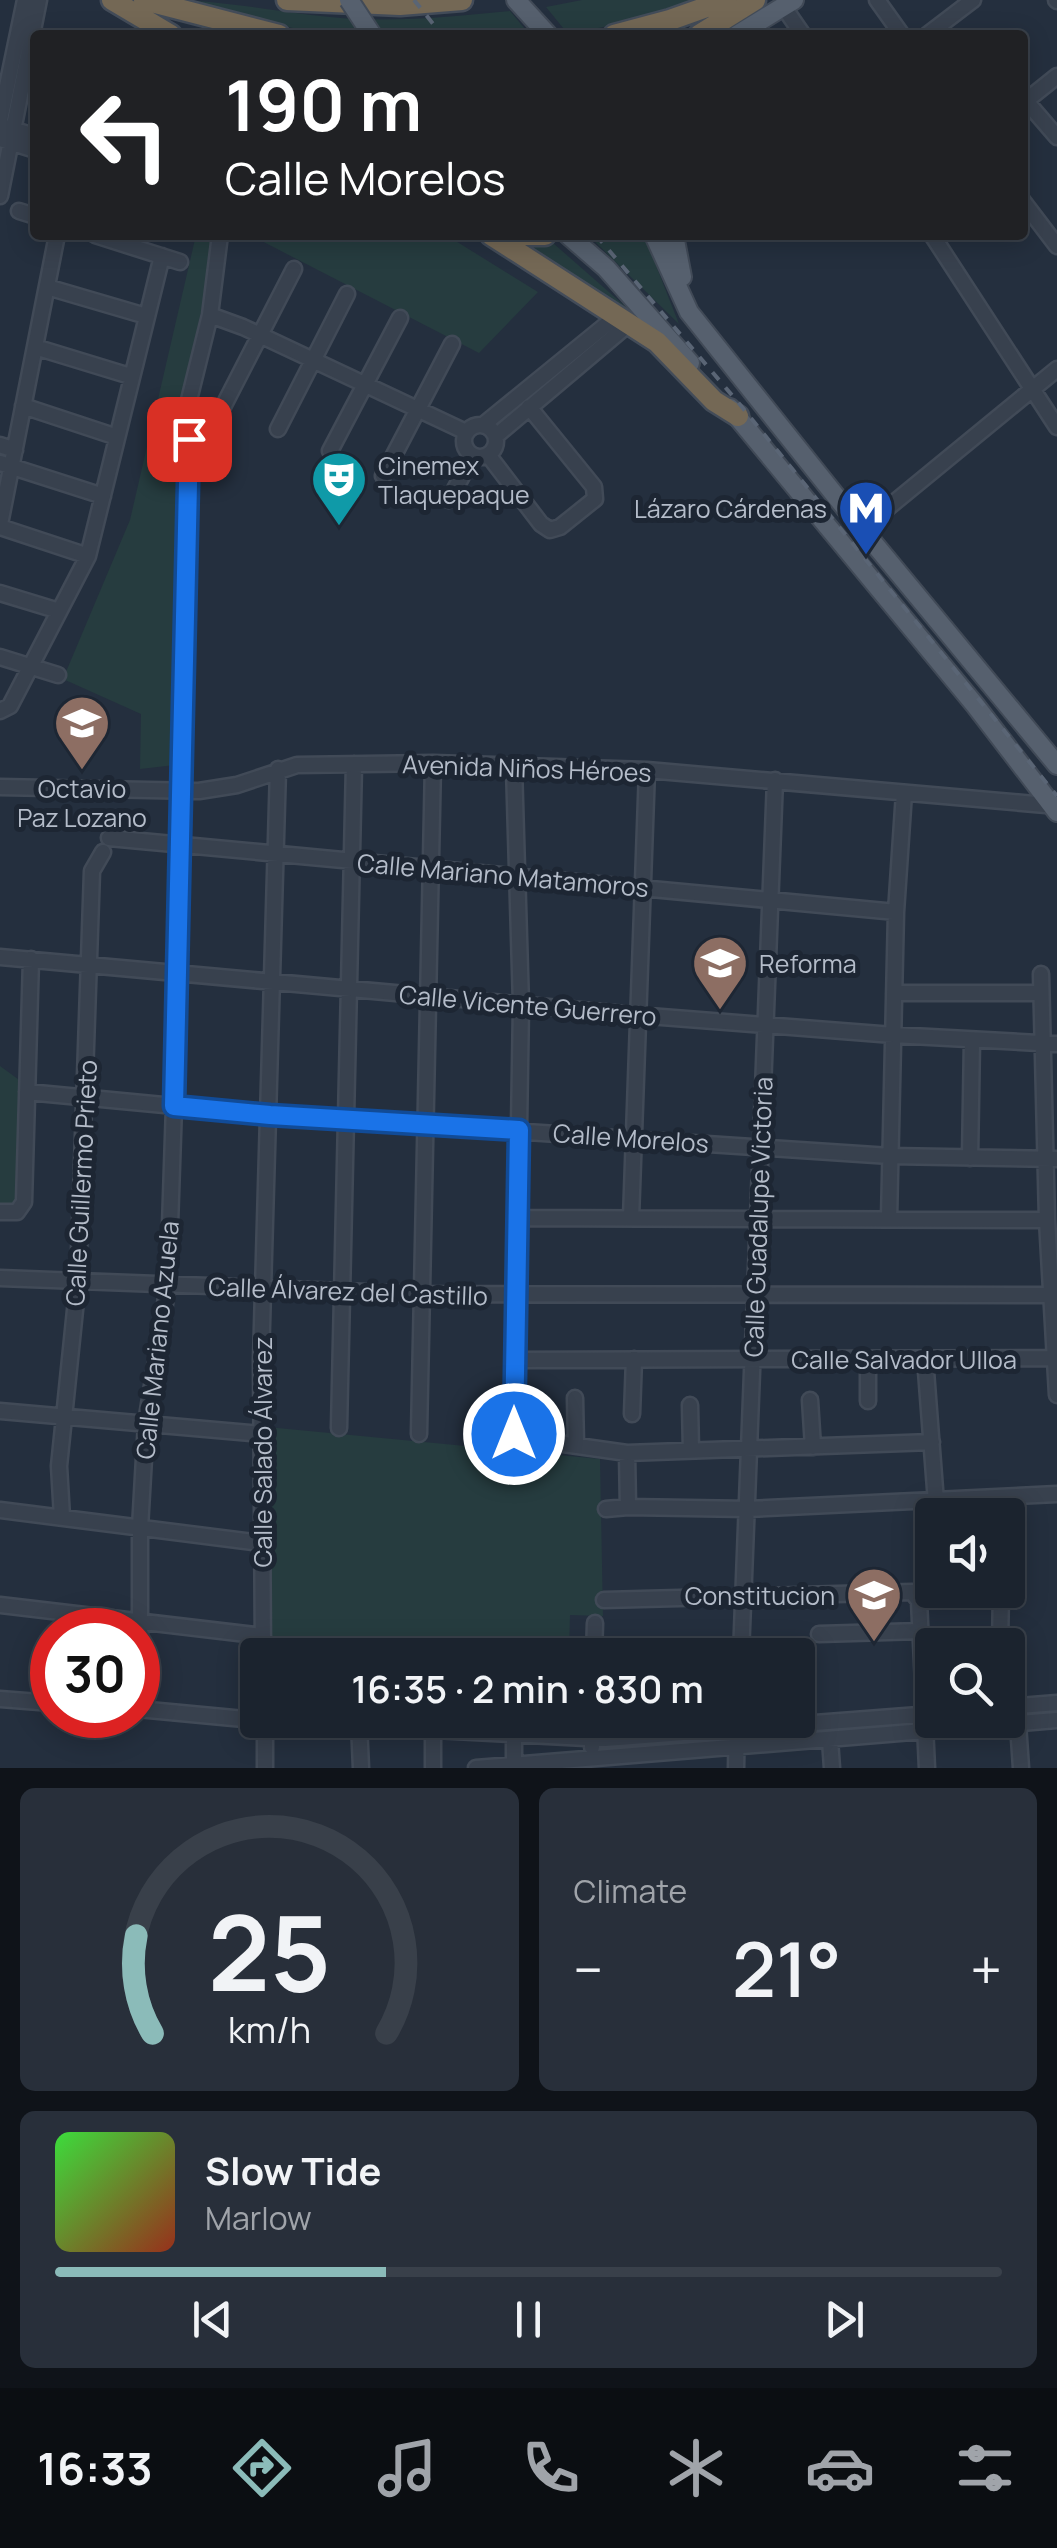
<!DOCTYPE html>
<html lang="en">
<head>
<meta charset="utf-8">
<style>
	:root { --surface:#1b232e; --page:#282f3a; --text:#f1f3f6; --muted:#a0a4aa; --line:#39404a; --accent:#8bbbb9 }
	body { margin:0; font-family:Manrope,sans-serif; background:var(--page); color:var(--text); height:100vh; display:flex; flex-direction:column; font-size:38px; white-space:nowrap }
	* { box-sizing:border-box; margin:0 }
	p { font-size:32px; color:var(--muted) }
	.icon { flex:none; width:55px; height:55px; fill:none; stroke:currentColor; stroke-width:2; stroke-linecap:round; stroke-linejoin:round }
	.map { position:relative; height:1768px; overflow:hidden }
	.side { display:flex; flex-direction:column; gap:20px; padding:20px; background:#0f1319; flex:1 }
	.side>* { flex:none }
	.guide { position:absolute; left:30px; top:30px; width:998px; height:210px; border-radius:10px; box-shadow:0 5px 25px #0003,0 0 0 2px var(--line); background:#202124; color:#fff; overflow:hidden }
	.tools { position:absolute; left:915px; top:1498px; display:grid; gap:20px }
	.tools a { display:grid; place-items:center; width:110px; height:110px; border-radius:10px; background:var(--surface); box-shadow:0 5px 25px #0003,0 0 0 2px var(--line); font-size:50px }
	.speed { position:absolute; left:30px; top:1608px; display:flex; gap:20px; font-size:50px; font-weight:700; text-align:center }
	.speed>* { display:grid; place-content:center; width:130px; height:130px; border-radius:50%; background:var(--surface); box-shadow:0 5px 25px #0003,0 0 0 2px var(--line); line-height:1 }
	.speed .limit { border:15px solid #d22; background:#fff; color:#111 }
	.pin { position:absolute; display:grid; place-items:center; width:85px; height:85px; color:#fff; margin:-42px; border-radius:20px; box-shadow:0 5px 15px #0006 }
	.me { position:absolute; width:110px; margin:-55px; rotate:0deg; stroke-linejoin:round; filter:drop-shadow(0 0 8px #0008) }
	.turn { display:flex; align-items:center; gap:35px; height:210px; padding:0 30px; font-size:45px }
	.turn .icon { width:130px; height:130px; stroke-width:2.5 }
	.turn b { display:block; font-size:70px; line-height:85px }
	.big { font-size:75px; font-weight:600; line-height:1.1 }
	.side .widget { flex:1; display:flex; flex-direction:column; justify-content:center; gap:15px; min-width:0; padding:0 35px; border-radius:15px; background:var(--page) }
	.side .dial { align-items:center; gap:0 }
	.dial svg { height:260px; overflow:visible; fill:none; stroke:var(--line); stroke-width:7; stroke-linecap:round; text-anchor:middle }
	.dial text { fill:var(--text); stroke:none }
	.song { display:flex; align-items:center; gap:30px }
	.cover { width:120px; height:120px; border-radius:15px; background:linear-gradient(135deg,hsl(120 70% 55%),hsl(10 70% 35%)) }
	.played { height:10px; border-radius:5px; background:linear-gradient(90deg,var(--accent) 35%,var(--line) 35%) }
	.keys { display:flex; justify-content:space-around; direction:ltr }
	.heat { display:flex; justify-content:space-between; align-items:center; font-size:55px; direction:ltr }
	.side .tiles { flex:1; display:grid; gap:20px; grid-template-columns:1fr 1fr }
	.widget:last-child { grid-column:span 2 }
	.trip { position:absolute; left:240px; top:1638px; width:575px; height:100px; border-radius:10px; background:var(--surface); box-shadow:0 5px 25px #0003,0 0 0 2px var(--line); font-weight:600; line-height:100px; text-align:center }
	.dock { display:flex; height:160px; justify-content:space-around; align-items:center; background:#0b0e12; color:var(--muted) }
	.dock .icon { width:70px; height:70px }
	.dock .active { color:var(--accent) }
	.dock b { font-size:45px; color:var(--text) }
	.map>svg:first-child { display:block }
	.green { fill:#263c3f }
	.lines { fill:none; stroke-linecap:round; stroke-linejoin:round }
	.minor-casing { stroke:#414a57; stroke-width:19 }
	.major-casing { stroke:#414a57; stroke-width:22 }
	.highway-casing { stroke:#434c59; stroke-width:25 }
	.minor { stroke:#38414e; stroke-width:14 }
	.major { stroke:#56606e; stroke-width:18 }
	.highway { stroke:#746855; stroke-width:20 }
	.rail { stroke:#5a6575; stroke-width:4; stroke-dasharray:10 10; stroke-linecap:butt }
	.major-bridge-casing { stroke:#414a57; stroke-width:22; stroke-linecap:butt }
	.major-bridge { stroke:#56606e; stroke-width:18 }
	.route-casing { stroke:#114b97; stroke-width:25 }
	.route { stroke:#1a73e8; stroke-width:18 }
	.labels { text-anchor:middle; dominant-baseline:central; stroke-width:10; stroke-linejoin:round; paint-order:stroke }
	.poi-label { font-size:25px; fill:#b4bcc9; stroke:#1d2633; text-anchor:start }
	.street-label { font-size:25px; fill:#b4bcc9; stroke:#1d2633 }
</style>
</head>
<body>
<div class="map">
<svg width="1057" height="1768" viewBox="0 0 1057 1768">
	<rect width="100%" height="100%" fill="#242f3e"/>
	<path class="green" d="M168 0C222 0 276 12 330 17 390 23 450 17 510 11L530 35H324Z
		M582 0H702L618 24 568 34 546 7Z
		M196 235H217L183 400 175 765 140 769 141 714 63 679 130 520Z
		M250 235H446L538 292 479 353Z
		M588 235H644L679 324Z
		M553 243 658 335 522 248Z
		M0 1066 22 1082 20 1208 0 1207Z
		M267 1427 600 1459 603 1616 570 1615 569 1655H272Z
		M333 1720H568V1730Z"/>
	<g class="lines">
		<g class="minor-casing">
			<path id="minor" d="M877 0 902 35
				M1056 0 1057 1
				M783 6 803 35
				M927 35 973 0
				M1026 101 1057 137
				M1022 104 1057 76
				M0 120 25 0
				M5 127 35 136
				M0 139 35 150
				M0 196 39 0
				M1022 200 1057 246
				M19 211 35 216
				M95 235 180 262
				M220 235 210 315 243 327 466 432
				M932 235 1057 427
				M47 287 146 316
				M35 347 130 376
				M23 406 117 437
				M223 407 294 269
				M464 441a16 16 0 1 1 32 0a16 16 0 1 1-32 0Z
				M483 425 618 315
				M278 429 347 294
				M496 436 630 323
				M0 445 15 450
				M330 451 400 318
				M489 456 541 524 550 530 560 527 595 499 594 487 529 407
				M0 463 103 496
				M383 476 452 344
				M449 500 473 456
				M0 524 57 235
				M0 527 88 556
				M862 529 1057 369
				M0 593 59 611
				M0 657 58 675
				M0 711 10 706 88 556 162 256
				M514 767 521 1005 514 1434 521 1438 627 1453 932 1442
				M0 787 199 791 237 785 297 765 433 763 647 770 1057 806
				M109 838 896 912
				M0 957 636 1015 893 1035 1057 1044
				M1041 974 1047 1220 1057 1395
				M894 993H1041
				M27 1092 270 1115 890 1156 1057 1159
				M970 1158 972 1040
				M0 1212H17L24 1202 31 959
				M517 1218 1047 1220
				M631 1218 647 770
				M889 1219 896 912 904 793
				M0 1278 421 1294 1057 1295
				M925 1358 936 1502
				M868 1359V1401
				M514 1360 1054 1358
				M575 1398 576 1446
				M810 1400 813 1447
				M690 1405 691 1451
				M0 1411 261 1434
				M632 1414 634 1359
				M339 1428 354 764
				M419 1434 433 763
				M627 1453 628 1507
				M606 1509 628 1507 748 1509 1057 1494
				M0 1510 261 1543
				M1003 1515V1497
				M62 1517 59 1466 78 1281 92 871 103 852
				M604 1600 912 1592 919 1601 927 1768
				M0 1605 263 1636
				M819 1634 921 1631
				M1000 1645 1001 1590
				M263 1655 261 1360 278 769
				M594 1655 595 1623
				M688 1655 741 1650
				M741 1655 775 780
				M0 1699 52 1703
				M1008 1707 1057 1703
				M138 1709 265 1721 605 1739 932 1714
				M140 1709V1528L146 1423 168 1285 174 1106 189 400 210 315
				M265 1720V1768
				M359 1724 361 1768
				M1018 1724 1021 1768
				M433 1729V1768
				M514 1732V1768
				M830 1740 832 1768
				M592 1747 593 1720
				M476 1768 1057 1720
				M736 1768 737 1720"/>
		</g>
		<g class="major-casing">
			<path id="major" d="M516 0 548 35
				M737 35 794 0
				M568 235 606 268 690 363
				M654 235 689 312 862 529 1057 765
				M674 235 682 277
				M730 408 975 705 1057 812"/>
		</g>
		<g class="highway-casing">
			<path id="highway" d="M112 0 171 35
				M144 0 279 35
				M287 0 400 5 462 0
				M614 35 670 20 726 0
				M699 35 755 0
				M491 235 657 342 714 401 738 416
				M513 235H545"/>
		</g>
		<use href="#minor" class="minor"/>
		<use href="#major" class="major"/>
		<use href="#highway" class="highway"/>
		<path class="rail" d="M414 0 442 35
			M596 235 742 407 1057 796"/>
		<g class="major-bridge-casing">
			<path id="major-bridge" d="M349 0 372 35"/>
		</g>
		<use href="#major-bridge" class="major-bridge"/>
	</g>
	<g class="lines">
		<g class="route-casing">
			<path id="route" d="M189 439 174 1106 270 1115 519 1130 514 1434"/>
		</g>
		<use href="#route" class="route"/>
	</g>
	<defs>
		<g id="theatre-pin" transform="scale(2.875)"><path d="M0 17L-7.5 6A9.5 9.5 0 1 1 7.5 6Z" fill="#0f9aa8" stroke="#1d2633"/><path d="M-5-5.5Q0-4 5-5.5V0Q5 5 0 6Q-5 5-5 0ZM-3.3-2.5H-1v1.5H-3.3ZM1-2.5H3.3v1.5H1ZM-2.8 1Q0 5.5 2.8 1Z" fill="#fff"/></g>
		<g id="metro-pin" transform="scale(2.875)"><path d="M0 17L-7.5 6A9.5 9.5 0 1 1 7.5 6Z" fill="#1a4fb4" stroke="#1d2633"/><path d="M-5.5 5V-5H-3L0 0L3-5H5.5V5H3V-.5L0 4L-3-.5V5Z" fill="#fff"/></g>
		<g id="school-pin" transform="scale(2.875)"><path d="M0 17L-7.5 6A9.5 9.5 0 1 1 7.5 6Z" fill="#8d6e63" stroke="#1d2633"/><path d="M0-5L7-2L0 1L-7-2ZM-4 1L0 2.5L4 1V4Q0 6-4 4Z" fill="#fff"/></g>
	</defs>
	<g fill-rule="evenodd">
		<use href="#theatre-pin" x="339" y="479"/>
		<use href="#metro-pin" x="866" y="508"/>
		<use href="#school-pin" x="82" y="723"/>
		<use href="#school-pin" x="720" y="963"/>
		<use href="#school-pin" x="874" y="1595"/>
	</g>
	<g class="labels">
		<g class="poi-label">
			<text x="378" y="465">Cinemex<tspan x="378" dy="29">Tlaquepaque</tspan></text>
			<text x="827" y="508" text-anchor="end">Lázaro Cárdenas</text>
			<text x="82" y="788" text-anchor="middle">Octavio<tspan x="82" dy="29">Paz Lozano</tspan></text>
			<text x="759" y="963">Reforma</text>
			<text x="835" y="1595" text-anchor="end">Constitucion</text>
		</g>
		<g class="street-label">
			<text transform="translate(527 768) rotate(2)">Avenida Niños Héroes</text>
			<text transform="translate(503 875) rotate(5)">Calle Mariano Matamoros</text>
			<text transform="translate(528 1005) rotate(5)">Calle Vicente Guerrero</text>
			<text transform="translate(631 1138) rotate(4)">Calle Morelos</text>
			<text transform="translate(81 1183) rotate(-87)">Calle Guillermo Prieto</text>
			<text transform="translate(758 1217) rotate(-88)">Calle Guadalupe Victoria</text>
			<text transform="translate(348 1291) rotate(2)">Calle Álvarez del Castillo</text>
			<text transform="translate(157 1340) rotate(-84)">Calle Mariano Azuela</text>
			<text x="904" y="1359">Calle Salvador Ulloa</text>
			<text transform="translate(262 1452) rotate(-90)">Calle Salado Álvarez</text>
		</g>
	</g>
</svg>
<div class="tools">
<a><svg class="icon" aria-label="sound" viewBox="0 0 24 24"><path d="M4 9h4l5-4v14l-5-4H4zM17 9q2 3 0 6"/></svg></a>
<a><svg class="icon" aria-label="search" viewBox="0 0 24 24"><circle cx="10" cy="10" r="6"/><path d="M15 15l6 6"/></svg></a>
</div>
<div class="speed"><div class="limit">30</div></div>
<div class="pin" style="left:189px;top:439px;background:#d93025"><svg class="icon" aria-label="arrive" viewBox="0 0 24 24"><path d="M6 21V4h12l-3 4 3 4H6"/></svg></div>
<svg class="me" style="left:514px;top:1434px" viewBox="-20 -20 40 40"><circle r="17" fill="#1a73e8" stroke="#fff" stroke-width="3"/><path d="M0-11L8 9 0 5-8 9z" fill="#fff"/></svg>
<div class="trip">16:35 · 2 min · 830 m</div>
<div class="guide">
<div class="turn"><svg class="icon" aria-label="left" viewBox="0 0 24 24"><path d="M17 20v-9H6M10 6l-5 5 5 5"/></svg><div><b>190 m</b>Calle Morelos</div></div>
</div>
</div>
<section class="side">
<div class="tiles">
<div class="widget dial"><svg viewBox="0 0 100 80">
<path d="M14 69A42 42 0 1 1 86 69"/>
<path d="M14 69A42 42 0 0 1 9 39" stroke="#8bbbb9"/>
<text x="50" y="56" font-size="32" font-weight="700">25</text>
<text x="50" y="72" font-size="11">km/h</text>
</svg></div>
<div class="widget"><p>Climate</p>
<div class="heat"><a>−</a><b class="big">21°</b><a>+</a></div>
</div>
<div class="widget">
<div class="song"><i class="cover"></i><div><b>Slow Tide</b><p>Marlow</p></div></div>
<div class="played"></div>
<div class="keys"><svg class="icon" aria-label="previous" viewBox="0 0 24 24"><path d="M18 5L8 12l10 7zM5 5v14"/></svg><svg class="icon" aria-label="pause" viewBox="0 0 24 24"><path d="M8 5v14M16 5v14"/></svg><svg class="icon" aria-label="next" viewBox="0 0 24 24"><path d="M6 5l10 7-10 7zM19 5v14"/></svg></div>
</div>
</div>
</section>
<nav class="dock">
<b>16:33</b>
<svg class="icon active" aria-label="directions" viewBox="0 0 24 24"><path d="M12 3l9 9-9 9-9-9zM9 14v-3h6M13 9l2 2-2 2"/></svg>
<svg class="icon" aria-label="music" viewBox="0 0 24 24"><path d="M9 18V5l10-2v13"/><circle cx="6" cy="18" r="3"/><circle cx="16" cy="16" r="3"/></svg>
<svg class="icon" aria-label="phone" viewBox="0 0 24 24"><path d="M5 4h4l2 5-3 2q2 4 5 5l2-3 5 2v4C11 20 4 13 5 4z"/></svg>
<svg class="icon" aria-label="climate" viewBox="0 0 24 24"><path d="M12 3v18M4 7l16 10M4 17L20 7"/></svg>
<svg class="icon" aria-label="car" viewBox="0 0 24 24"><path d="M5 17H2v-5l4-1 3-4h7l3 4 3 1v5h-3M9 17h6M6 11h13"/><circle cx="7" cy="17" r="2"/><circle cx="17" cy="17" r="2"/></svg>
<svg class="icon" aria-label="filters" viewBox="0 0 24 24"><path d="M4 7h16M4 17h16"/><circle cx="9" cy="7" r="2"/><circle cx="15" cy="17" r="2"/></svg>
</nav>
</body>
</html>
